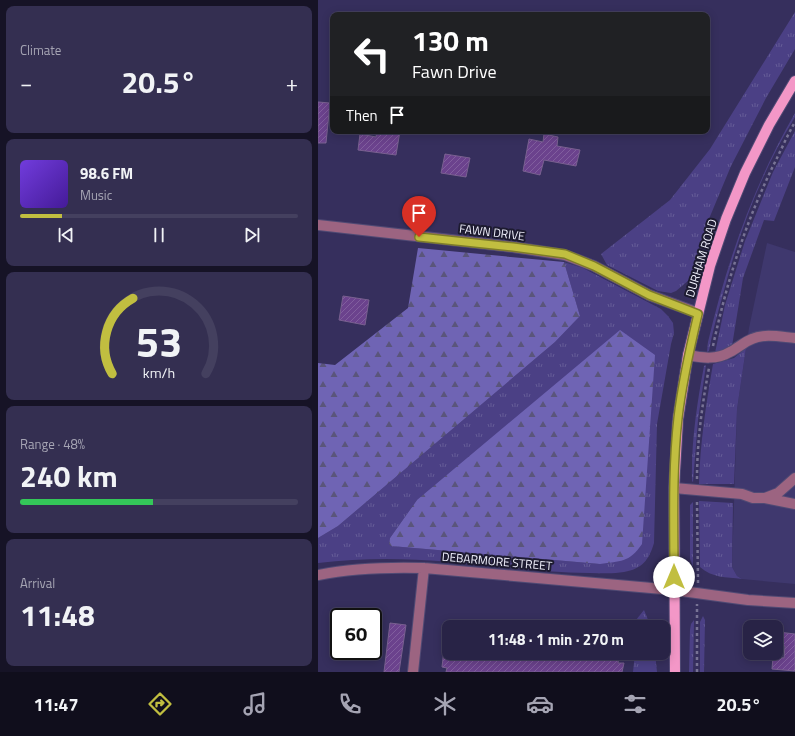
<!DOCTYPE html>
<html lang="en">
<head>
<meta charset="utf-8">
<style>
	:root { --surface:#282346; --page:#342f51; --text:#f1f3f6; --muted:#a5a4b3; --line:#44405f; --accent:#c1be40 }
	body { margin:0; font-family:"Titillium Web",sans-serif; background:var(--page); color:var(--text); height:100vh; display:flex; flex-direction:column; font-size:15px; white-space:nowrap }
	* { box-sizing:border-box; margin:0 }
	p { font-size:13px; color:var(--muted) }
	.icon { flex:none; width:22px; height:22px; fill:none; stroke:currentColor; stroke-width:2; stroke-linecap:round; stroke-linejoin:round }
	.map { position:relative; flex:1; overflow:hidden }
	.side { display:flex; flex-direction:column; gap:6px; padding:6px; background:#161326; width:318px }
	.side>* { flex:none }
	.top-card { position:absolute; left:12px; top:12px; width:380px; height:122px; border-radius:8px; box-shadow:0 2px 10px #0003,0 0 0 1px var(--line); background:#202124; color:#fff; overflow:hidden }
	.buttons { position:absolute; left:425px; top:620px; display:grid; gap:8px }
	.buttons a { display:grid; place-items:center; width:40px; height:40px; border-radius:8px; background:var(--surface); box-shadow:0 2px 10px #0003,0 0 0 1px var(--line); font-size:20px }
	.speed { position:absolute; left:12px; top:608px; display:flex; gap:8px; font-size:20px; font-weight:700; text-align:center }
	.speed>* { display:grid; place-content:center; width:52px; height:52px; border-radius:50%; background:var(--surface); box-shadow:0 2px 10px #0003,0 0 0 1px var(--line); line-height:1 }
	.speed .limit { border:2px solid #111; border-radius:6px; background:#fff; color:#111 }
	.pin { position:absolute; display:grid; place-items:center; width:34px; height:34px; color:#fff; margin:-41px -17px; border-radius:50% 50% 50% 0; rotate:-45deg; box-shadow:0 0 4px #0007 }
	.pin .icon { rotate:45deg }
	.me { position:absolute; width:44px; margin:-22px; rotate:0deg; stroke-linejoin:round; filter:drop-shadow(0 0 3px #0008) }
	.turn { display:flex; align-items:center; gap:14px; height:84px; padding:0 16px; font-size:18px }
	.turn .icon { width:52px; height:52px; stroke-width:2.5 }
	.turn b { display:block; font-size:28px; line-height:34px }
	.then { display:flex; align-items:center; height:38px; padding:0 16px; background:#0003; gap:8px; font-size:15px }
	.big { font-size:30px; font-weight:700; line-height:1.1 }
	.side .card { flex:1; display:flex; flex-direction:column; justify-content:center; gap:6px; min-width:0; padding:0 14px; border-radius:8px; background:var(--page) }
	.side .dial { align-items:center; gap:0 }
	.dial svg { height:104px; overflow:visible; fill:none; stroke:var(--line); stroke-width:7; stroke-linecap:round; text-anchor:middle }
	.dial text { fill:var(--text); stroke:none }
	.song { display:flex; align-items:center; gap:12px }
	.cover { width:48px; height:48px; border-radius:6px; background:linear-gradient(135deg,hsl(260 70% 55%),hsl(260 70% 35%)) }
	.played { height:4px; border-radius:2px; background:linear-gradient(90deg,var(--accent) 15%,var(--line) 15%) }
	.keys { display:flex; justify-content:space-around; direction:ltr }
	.heat { display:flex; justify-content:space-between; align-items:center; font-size:22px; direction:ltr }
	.charge { height:6px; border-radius:3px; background:linear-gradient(90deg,#34c759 48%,var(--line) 0) }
	.trip { position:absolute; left:124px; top:620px; width:228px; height:40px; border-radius:8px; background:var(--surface); box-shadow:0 2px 10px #0003,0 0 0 1px var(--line); font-weight:700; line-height:40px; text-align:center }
	.dock { display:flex; height:64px; justify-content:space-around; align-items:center; background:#100e1c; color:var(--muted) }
	.dock .icon { width:28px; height:28px }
	.dock .current { color:var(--accent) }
	.dock b { font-size:18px; color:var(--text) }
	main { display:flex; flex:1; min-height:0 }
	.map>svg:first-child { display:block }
	.built { fill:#3f386e }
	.grass { fill:url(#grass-tufts); fill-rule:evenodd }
	.forest { fill:url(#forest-firs) }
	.building { fill:url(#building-hatch); stroke:#796090 }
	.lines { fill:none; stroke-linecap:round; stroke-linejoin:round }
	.minor-casing { stroke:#504a74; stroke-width:12 }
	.major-casing { stroke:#504a74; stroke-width:12 }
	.path { stroke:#787395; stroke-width:2.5; stroke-dasharray:3 3; stroke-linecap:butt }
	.minor { stroke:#9c6481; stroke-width:10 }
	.major { stroke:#f397c7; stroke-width:10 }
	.route-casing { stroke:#7d7c2a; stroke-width:10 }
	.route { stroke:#c1be40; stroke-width:7 }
	.labels { text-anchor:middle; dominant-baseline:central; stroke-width:4; stroke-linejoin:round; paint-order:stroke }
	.street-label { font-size:12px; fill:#f2f2fe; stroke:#1d1b30 }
</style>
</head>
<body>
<main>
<section class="side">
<div class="card"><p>Climate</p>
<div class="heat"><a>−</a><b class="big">20.5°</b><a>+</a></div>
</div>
<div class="card">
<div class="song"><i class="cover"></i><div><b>98.6 FM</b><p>Music</p></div></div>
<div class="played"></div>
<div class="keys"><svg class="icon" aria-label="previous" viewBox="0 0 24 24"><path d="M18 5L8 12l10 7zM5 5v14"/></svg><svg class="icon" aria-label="pause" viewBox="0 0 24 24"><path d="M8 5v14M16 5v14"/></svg><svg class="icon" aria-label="next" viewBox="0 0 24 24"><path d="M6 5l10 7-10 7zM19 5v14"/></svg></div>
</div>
<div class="card dial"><svg viewBox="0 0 100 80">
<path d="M14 69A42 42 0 1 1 86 69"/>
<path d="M14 69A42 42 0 0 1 30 11" stroke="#c1be40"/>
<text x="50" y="56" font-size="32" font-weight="700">53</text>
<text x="50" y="72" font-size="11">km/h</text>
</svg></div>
<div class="card"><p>Range · 48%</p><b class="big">240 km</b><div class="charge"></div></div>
<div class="card"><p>Arrival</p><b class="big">11:48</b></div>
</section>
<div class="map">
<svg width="477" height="672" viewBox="0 0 477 672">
	<defs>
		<pattern id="grass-tufts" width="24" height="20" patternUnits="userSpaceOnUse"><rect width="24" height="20" fill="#4b4085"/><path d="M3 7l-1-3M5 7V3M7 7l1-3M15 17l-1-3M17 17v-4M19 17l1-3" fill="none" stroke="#655c97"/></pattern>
		<pattern id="forest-firs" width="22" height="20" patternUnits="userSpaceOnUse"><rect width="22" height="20" fill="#6f64b4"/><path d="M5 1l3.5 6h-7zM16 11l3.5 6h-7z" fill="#5a557b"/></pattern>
		<pattern id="building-hatch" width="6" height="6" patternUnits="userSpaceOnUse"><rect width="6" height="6" fill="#6b428d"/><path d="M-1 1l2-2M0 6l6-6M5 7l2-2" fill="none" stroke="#815e9e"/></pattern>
	</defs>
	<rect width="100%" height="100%" fill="#362f5d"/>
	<path class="built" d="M449 243 477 252V584L424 579 419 576 414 567 419 409 431 328Z"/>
	<path class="grass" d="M477 12V49L448 98 413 166 388 226 371 280 358 291 353 293 340 291 289 265 283 254 352 200 392 149Z
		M477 113V117C443 172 420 235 404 298 399 316 394 333 391 351L389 352 390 342C409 261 436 184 477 113Z
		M477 131V167L456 221 446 220 425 278 414 346 397 353 407 305 427 241 455 172Z
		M246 262 265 268 343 309 350 316 355 323 356 333 353 344 339 424 336 543C331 560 324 569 306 572 295 574 283 573 272 573 244 573 216 570 188 567 125 560 63 555 0 563V538L20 526 237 342 262 316ZM99 500 282 564 73 546 71 544 72 538Z
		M428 348 419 409 416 484H381C382 444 388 404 395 364L416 358Z
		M388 365 380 420 375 482 374 481C373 443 379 403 386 366Z
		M381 501 415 503 414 567 419 576 424 579C408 577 394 578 382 567Z
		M375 502V567L372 559V505Z
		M326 610 333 627H318V620Z
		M385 616 387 620 386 672H382V622Z
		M376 620 375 672H371L372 630 373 624Z
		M317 653H337L339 672H315Z"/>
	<path class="forest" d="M100 248 246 262 262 316 237 342 20 526 0 538V363L17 365 90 308Z
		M302 330 337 355 324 544C311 563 302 561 282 564L73 546 71 544 72 538 99 500Z"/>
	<path class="building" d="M0 102 12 103 8 143H0Z
		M59 131H82L78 155 40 150 42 134 58 137Z
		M226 134 240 137 239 146 262 150 258 166 226 160 222 175 205 171 211 139 225 142Z
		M127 154 152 158 148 177 123 173Z
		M25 296 51 300 47 325 21 320Z
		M72 623 88 625 81 672H66Z
		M128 632 131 633V653H276L301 656 300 663H306L304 672H128L129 668 124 667Z
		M460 632 477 634V671L454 669 455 657 466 658 467 646 458 645Z"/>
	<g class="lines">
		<g class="minor-casing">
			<path id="minor" d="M0 225 195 247 247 255 276 266 331 295 380 313
				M370 355C384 358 399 360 412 352 420 348 426 342 434 339 446 333 464 337 477 338
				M356 488 424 494 435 498H447L460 493 477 478
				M447 498 477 504
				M0 575C35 568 71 567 106 568L356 590 430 600 477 603
				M95 672 106 568"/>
		</g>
		<g class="major-casing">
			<path id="major" d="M357 672 356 488 360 419 370 355 392 266 408 219 427 173 451 125 477 81"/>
		</g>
		<path class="path" d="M395 346C409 281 428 220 458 160 464 148 470 134 477 122
			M379 479C379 442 384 405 391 368
			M379 502 380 583
			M379 672V604"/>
		<use href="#minor" class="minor"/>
		<use href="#major" class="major"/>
	</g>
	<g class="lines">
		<g class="route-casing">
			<path id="route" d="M101 237 195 247 247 254 276 266 331 295 380 314C372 348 364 383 360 418 354 471 356 524 356 577"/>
		</g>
		<use href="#route" class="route"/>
	</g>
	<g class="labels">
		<g class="street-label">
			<text transform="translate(174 232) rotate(7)">FAWN DRIVE</text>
			<text transform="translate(383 258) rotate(-73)">DURHAM ROAD</text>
			<text transform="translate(179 561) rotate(5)">DEBARMORE STREET</text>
		</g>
	</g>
</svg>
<div class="buttons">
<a><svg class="icon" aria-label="layers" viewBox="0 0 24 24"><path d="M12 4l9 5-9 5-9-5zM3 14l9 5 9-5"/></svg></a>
</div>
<div class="speed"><div class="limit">60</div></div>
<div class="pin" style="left:101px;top:237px;background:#d93025"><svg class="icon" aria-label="arrive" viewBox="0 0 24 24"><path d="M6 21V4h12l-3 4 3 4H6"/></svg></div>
<svg class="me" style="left:356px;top:577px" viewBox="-20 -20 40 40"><circle r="19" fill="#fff"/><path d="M0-13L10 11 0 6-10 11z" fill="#c1be40"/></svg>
<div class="trip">11:48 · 1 min · 270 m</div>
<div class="top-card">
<div class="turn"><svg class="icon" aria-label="left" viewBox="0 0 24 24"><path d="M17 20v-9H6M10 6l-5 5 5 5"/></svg><div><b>130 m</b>Fawn Drive</div></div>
<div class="then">Then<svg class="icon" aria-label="arrive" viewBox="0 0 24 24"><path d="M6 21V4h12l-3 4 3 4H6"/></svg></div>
</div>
</div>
</main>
<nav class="dock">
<b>11:47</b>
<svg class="icon current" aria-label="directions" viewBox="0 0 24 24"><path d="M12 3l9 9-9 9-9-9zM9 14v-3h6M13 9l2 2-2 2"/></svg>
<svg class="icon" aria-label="music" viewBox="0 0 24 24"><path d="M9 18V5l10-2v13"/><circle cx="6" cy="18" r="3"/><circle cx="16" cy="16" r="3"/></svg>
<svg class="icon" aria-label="phone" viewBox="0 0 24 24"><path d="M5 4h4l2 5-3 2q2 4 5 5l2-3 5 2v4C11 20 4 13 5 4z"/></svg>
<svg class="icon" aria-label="climate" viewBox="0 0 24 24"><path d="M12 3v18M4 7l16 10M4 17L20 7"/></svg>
<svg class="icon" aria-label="car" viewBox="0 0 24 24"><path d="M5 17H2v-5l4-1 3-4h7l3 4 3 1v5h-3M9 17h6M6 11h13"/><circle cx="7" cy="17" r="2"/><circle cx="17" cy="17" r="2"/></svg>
<svg class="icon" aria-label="filters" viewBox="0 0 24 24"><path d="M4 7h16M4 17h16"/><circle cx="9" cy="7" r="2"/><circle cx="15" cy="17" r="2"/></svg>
<b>20.5°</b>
</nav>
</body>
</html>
